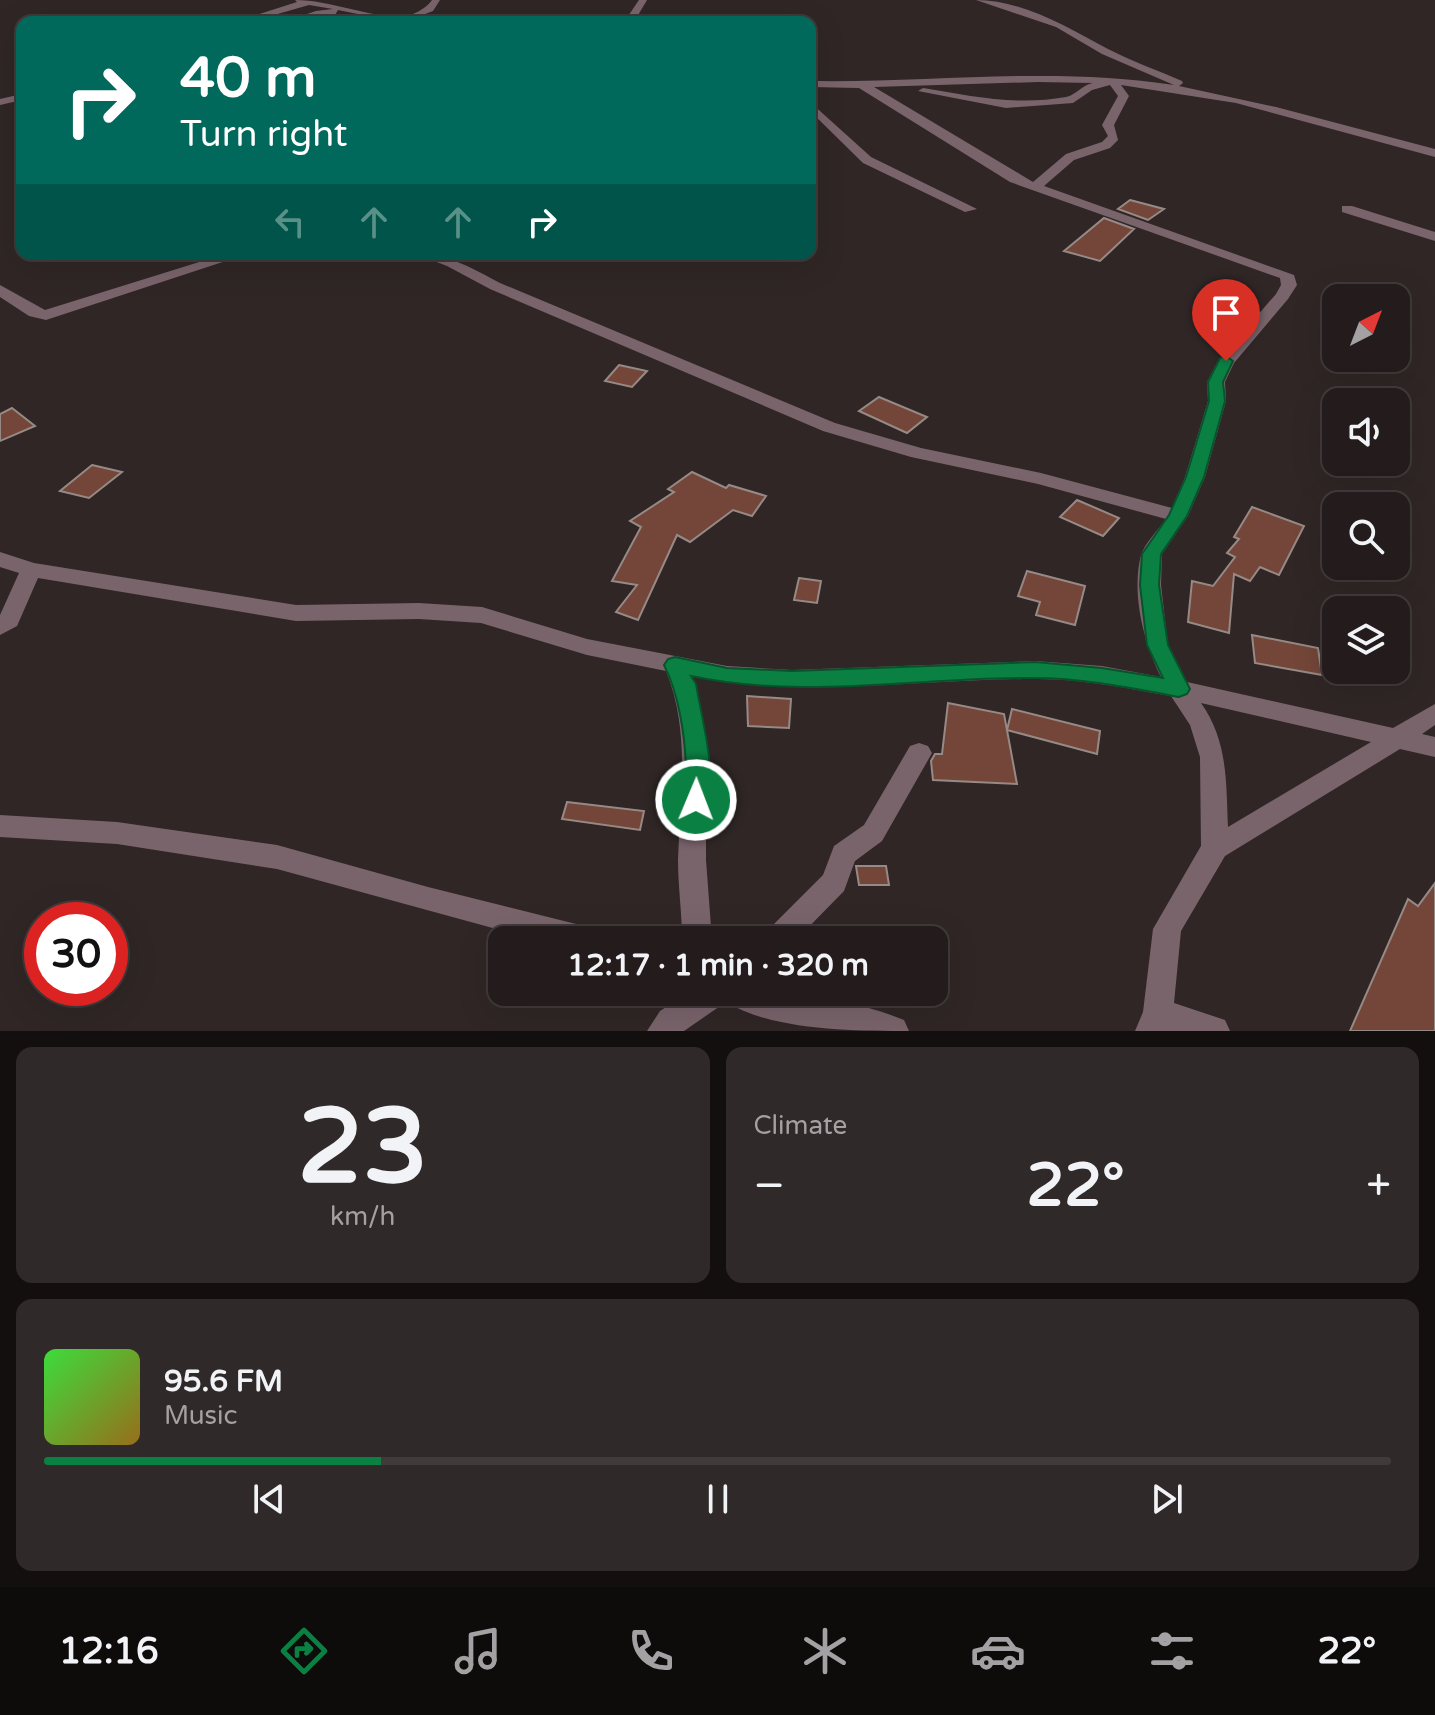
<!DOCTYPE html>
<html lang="en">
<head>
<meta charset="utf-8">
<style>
	:root { --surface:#241c1c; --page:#302929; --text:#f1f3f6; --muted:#a3a1a3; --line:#413a3b; --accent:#0b8043 }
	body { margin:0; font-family:"Varela Round",sans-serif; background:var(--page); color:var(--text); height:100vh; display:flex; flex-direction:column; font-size:30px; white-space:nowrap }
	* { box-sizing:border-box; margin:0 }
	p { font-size:26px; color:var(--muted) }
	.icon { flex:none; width:44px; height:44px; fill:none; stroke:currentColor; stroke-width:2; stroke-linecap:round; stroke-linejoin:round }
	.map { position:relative; height:1031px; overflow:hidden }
	.details { display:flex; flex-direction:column; gap:16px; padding:16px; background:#140f0f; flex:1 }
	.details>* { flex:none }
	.banner { position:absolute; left:16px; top:16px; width:800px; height:244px; border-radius:16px; box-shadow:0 8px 32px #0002,0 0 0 2px var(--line); background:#00695c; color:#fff; overflow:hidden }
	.needle { width:52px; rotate:42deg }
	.tools { position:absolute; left:1322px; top:284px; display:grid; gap:16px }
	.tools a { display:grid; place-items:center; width:88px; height:88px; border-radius:16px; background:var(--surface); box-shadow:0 8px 32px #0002,0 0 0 2px var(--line); font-size:40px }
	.speed { position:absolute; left:24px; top:902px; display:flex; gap:16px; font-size:40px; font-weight:700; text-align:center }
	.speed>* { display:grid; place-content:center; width:104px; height:104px; border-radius:50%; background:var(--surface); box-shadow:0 8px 32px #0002,0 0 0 2px var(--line); line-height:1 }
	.speed .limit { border:12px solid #d22; background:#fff; color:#111 }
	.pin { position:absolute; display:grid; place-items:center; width:68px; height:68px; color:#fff; margin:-82px -34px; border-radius:50% 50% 50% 0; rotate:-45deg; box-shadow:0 0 8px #0007 }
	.pin .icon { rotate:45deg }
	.me { position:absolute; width:88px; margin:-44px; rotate:1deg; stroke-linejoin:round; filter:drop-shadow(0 0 6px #0008) }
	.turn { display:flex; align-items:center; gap:28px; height:168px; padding:0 32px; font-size:36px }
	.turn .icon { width:104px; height:104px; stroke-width:2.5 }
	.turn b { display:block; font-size:56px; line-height:68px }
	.lanes { display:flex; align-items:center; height:76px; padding:0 32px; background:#0003; justify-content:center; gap:40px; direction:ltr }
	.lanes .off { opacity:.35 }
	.big { font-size:60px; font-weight:700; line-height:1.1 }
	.details .card { flex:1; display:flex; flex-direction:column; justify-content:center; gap:12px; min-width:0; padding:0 28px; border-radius:16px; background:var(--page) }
	.details .dial { align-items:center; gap:0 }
	.dial b { font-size:104px; line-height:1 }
	.song { display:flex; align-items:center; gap:24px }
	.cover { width:96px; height:96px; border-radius:12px; background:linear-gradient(135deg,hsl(120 70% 55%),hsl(40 70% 35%)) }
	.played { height:8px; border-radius:4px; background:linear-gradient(90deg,var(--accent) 25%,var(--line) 25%) }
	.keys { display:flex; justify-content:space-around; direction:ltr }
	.heat { display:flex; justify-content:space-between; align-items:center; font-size:44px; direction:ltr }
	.details .tiles { flex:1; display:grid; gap:16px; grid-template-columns:1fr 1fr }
	.card:last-child { grid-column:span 2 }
	.trip { position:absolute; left:488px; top:926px; width:460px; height:80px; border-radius:16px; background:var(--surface); box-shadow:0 8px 32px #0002,0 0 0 2px var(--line); font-weight:700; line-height:80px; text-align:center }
	.menu { display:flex; height:128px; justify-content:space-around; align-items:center; background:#0e0b0b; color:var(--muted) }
	.menu .icon { width:56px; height:56px }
	.menu .current { color:var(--accent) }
	.menu b { font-size:36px; color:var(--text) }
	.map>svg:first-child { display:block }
	.building { fill:#734639; stroke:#968a86; stroke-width:2 }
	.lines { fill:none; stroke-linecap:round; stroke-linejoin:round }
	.minor { fill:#7a646c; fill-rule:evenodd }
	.route { fill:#0b8043; stroke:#07532c; stroke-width:2 }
</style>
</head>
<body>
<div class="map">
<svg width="1435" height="1031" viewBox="0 0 1435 1031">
	<rect width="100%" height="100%" fill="#302626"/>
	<path class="building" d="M1130 200 1164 209 1148 220 1118 209Z
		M1104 218 1134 229 1100 261 1064 251Z
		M619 365 647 371 632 387 605 381Z
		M879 397 927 417 907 433 859 411Z
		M12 408 35 426 0 441V414Z
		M92 465 122 472 89 498 60 491Z
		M692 472 726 488 729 485 766 496 752 516 733 510 690 542 677 535 638 620 616 612 637 585 612 581 641 527 630 521 674 492 668 489Z
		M1077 500 1119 518 1103 536 1060 517Z
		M1252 507 1304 526 1279 575 1260 567 1250 581 1234 574 1229 633 1188 622 1192 581 1213 586 1235 557 1227 553 1239 539 1234 537Z
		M1027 571 1085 586 1075 625 1036 615 1040 602 1018 596Z
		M799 578 821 581 817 603 794 600Z
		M1252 635 1318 648 1322 675 1255 663Z
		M747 696 791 699 789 728 748 726Z
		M948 703 1004 714 1017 784 933 780 931 761 935 754H942Z
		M1012 709 1100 731 1097 754 1007 730Z
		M567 802 644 811 640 830 562 819Z
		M856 866H886L889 885H859Z
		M1435 883V1031H1350L1408 899 1418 906Z"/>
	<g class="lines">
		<path class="minor" d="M295 0C330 0 368 17 400 17 410 17 426 9 432 0H440L433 11 412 19 417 22H398L338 10 335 15 283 22 316 11 333 9 309 5 250 22H235L297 2Z
			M639 0H647L634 22H624Z
			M976 0C1023 0 1068 28 1108 49 1131 61 1157 70 1182 81L1183 83 1179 86 1276 107 1435 149V157L1236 103 1121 85 1129 96 1114 125 1118 140 1110 148 1074 160 1044 186 1294 275 1297 285 1288 299 1234 363 1225 382 1226 401 1205 477 1188 516 1162 554 1161 585 1168 645 1187 682 1393 728 1435 704V725L1422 734 1435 737V757L1400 749 1225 856 1181 931 1174 1003 1225 1020 1230 1031H1135L1143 1012 1153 929 1201 846 1200 757 1190 725 1171 696C1126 688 1079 678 1032 679 919 679 803 699 691 676L706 736V860L712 940H682C682 913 678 887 678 860 680 796 691 733 666 671L587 655 481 623 419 619 296 621 38 578 17 626 0 635V615L19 573 0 567V552L34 563 296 605 419 603 482 607 587 639 727 666 792 670 1035 661 1102 666 1161 677C1144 643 1131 594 1141 555 1145 543 1158 530 1166 519L1038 484 911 457 823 431 490 289 447 266 416 254C449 254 472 268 500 283L835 423 921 448 1041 473 1172 508 1185 477 1208 401 1207 382 1218 361 1276 294 1281 285 1280 278 1010 182 859 88 810 87V81C931 83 1054 66 1174 85L1102 54 1056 27ZM1038 82 1093 83C1082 85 1076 95 1066 97 1017 106 971 96 923 88L918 91 1006 108 1073 103 1092 90 1110 85 1118 96 1102 125 1108 136 1102 142 1066 154 1033 182 874 87ZM1201 703 1371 742 1228 827C1226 782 1228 741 1201 703Z
			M22 94V100L0 105V99Z
			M810 102 871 157 977 209 965 212 863 163 810 111Z
			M1342 206H1352L1435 232V241L1342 212Z
			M225 254H247L46 320 29 316 0 297V285L45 310Z
			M919 743 928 746 932 753 882 841 855 861 844 891 796 940H762L767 931 823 875 834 846 864 825 910 746Z
			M0 815 117 822 277 845 428 887 588 927 598 931 603 940H536L277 869 117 844 0 837Z
			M689 992C765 992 832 991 904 1020L909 1031C854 1031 774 1031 726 1002L684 1031H647L660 1011Z"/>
	</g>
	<path class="route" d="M1226 356 1233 361 1223 382 1225 401 1204 477 1187 516 1161 554 1159 585 1168 645 1190 689 1187 694 1179 697C1131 688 1082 678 1033 678 920 677 803 700 691 676L696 684C701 716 719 778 705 807L696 809 688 807C682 795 687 782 686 769 685 736 679 694 664 665L668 659 675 657 727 668 792 671 1035 662 1102 668 1163 678 1147 645 1140 585 1142 554 1169 515 1186 477 1209 401 1208 382 1220 358Z"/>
</svg>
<div class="tools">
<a><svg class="needle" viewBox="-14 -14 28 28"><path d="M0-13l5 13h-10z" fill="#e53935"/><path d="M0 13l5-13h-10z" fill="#a3a1a3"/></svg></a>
<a><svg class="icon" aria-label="sound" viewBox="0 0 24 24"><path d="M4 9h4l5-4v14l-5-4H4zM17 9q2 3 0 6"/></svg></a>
<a><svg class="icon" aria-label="search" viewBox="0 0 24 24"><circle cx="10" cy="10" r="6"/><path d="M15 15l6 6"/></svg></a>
<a><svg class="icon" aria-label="layers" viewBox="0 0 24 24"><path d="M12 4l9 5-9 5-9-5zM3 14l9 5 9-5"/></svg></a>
</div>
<div class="speed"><div class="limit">30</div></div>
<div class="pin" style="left:1226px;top:361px;background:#d93025"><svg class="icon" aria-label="arrive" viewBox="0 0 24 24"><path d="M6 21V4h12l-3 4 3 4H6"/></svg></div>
<svg class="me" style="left:696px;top:800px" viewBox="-20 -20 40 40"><circle r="17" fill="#0b8043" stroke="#fff" stroke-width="3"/><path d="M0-11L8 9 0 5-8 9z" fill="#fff"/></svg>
<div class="trip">12:17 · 1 min · 320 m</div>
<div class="banner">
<div class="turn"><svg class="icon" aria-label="right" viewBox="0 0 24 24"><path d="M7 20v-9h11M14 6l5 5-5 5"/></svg><div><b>40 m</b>Turn right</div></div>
<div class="lanes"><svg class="icon off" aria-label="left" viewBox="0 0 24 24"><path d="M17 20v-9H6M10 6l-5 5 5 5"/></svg><svg class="icon off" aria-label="ahead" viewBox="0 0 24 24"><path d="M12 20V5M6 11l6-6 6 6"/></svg><svg class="icon off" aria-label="ahead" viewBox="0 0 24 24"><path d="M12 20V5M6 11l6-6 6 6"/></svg><svg class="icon" aria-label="right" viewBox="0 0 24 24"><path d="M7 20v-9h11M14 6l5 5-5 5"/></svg></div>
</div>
</div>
<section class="details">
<div class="tiles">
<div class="card dial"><b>23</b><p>km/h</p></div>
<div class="card"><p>Climate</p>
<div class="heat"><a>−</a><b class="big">22°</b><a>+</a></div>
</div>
<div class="card">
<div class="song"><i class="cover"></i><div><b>95.6 FM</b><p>Music</p></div></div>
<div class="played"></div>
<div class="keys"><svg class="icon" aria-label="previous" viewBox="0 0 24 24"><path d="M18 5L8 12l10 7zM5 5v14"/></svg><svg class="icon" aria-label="pause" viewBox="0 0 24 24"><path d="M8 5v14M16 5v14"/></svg><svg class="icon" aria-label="next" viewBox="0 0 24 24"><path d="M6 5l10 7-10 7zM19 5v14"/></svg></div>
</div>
</div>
</section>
<nav class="menu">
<b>12:16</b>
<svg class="icon current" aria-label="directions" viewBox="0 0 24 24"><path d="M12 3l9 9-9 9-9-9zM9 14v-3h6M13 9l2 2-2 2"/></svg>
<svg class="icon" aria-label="music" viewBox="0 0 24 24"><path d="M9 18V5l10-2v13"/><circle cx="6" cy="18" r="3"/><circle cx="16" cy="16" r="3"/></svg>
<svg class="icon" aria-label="phone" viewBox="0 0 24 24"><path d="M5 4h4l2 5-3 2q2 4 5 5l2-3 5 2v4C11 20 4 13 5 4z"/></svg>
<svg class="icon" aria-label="climate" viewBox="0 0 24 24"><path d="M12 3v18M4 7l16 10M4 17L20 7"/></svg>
<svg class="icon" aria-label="car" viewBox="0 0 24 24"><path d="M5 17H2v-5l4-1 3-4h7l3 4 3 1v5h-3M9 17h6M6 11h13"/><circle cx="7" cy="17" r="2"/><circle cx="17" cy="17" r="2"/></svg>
<svg class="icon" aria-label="filters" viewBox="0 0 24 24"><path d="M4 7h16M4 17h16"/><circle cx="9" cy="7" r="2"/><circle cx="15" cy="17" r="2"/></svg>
<b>22°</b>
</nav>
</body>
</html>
